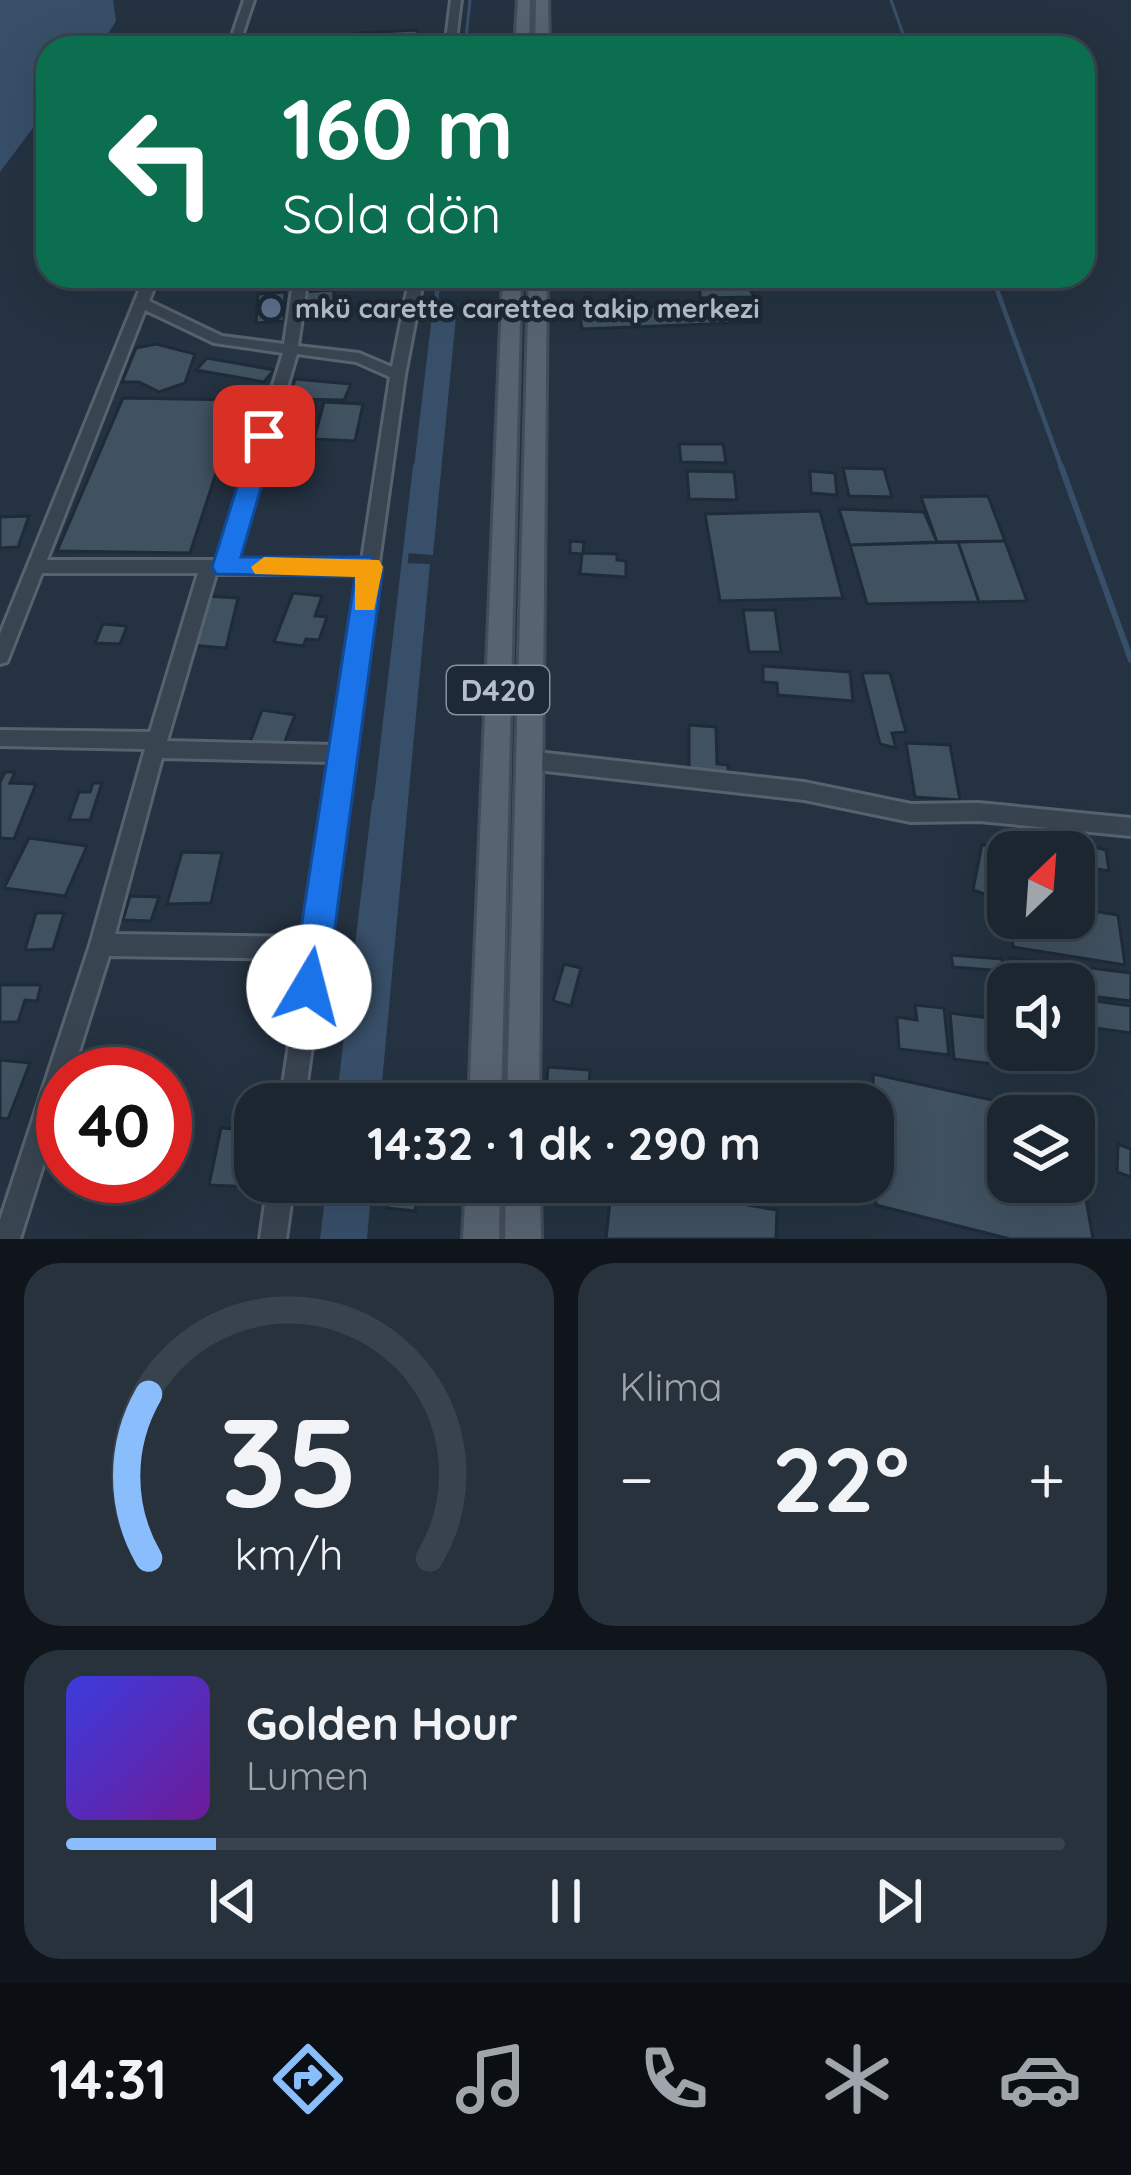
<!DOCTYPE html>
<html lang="tr">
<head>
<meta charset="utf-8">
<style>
	:root { --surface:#1b2631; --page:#28323d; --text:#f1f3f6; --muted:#a0a5ab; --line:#39434d; --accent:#89bdfc }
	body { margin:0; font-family:Quicksand,sans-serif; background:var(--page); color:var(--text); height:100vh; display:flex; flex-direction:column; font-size:45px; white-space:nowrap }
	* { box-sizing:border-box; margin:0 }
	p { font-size:39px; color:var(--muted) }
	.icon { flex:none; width:66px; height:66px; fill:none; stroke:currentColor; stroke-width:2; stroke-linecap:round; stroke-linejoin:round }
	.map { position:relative; height:1239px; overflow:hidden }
	.side { display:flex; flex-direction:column; gap:24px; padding:24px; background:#0f151b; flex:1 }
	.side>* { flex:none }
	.guide { position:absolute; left:36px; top:36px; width:1059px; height:252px; border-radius:36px; box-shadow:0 12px 48px #0002,0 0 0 3px var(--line); background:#0b6e4f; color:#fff; overflow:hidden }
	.needle { width:78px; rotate:25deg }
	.fabs { position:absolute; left:987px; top:831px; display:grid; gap:24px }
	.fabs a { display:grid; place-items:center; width:108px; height:108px; border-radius:24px; background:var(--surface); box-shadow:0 12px 48px #0002,0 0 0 3px var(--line); font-size:60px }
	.speed { position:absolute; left:36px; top:1047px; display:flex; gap:24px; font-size:60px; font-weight:700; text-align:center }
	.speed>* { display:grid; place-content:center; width:156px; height:156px; border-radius:50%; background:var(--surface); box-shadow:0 12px 48px #0002,0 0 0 3px var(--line); line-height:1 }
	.speed .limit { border:18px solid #d22; background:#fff; color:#111 }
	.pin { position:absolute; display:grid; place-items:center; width:102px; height:102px; color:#fff; margin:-51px; border-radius:24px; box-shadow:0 6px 18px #0006 }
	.me { position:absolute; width:132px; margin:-66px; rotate:8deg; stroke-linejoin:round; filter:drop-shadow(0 0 9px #0008) }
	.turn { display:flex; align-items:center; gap:42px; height:252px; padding:0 48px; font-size:54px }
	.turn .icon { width:156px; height:156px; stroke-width:2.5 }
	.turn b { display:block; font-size:84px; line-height:102px }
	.big { font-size:90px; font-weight:800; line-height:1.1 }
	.side .widget { flex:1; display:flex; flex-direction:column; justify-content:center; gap:18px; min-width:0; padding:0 42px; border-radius:36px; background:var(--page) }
	.side .dial { align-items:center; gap:0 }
	.dial svg { height:312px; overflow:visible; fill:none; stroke:var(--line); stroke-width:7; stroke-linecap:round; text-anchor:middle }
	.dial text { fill:var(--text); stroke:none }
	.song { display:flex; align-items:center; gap:36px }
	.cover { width:144px; height:144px; border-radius:18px; background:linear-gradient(135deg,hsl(240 70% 55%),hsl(280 70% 35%)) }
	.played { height:12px; border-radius:6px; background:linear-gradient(90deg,var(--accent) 15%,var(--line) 15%) }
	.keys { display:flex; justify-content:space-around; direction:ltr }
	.heat { display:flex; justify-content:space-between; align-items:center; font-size:66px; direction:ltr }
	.side .tiles { flex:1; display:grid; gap:24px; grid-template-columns:1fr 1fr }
	.widget:last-child { grid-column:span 2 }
	.trip { position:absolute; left:234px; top:1083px; width:660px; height:120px; border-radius:36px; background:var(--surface); box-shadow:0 12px 48px #0002,0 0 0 3px var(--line); font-weight:800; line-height:120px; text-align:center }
	.tab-bar { display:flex; height:192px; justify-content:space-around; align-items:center; background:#0b0f14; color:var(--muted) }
	.tab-bar .icon { width:84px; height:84px }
	.tab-bar .active { color:var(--accent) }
	.tab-bar b { font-size:54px; color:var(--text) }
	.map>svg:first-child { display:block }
	.water { fill:#384f69 }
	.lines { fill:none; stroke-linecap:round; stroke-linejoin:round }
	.stream-far3 { stroke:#384f69; stroke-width:3 }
	.stream-far2 { stroke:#384f69; stroke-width:4.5 }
	.stream-far1 { stroke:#384f69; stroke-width:6 }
	.stream { stroke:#384f69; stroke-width:8 }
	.building { fill:#405160; stroke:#1f2b38; stroke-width:3 }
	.minor-casing { stroke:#56626e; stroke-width:6 }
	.major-casing { stroke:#424d5a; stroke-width:6 }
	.minor { fill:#394451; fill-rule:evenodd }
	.major { fill:#576371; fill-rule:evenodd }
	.route { fill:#1a73e8; stroke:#114b97; stroke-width:3 }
	.slow { fill:#f59e0b }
	.service-dot { fill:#5c6f8a; stroke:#1d2936; stroke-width:4.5 }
	.labels { text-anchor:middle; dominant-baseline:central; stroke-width:9; stroke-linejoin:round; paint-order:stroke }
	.far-poi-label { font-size:27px; font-weight:bold; fill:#b5bfcb; stroke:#1d2936; text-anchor:start }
	.shield { fill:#1d2936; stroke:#87929e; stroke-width:3 }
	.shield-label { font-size:30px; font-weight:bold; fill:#b5bfcb }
</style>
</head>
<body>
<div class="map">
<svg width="1131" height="1239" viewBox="0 0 1131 1239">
	<rect width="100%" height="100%" fill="#243241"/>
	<path class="water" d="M0 0H113L116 21 99 48H48V108L0 172Z
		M435 305 457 306 433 555 406 553Z
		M405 563 430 564 380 1104H343Z
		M334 1182H372L367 1239H327Z"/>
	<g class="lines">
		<path class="stream-far3" d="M891 0 908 48
			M465 48 470 0"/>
		<path class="stream-far2" d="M992 276 1062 469
			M416 469 439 276"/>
		<path class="stream-far1" d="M1061 466 1131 660
			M376 806 416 466"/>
		<path class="stream" d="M340 1104 376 803
			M324 1239 331 1182"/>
	</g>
	<path class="building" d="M417 30 418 42 338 47 339 39 357 33Z
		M748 284 754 297 700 298V285Z
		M334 290 333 312 299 309 301 292Z
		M285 292 284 321 256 323 258 294Z
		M754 305 760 322 582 329 579 308Z
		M156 344 195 354 185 383 159 392 139 382H122L136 348Z
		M207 358 274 370 264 382 196 370Z
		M295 379 351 384 344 400 289 399Z
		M123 398 240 400 190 553 57 551Z
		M288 402 316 403 307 438 277 439Z
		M324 402 363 404 355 441 314 439Z
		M679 444H723L726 463 681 462Z
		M843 468 884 469 892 497 849 496Z
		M687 471 734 472 737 500 689 499Z
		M810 471 835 473 837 495 811 493Z
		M988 496 1005 541 937 542 921 497Z
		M839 509 924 512 937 542 850 545Z
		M820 511 843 598 720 601 705 514Z
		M29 516 18 547 0 548V517Z
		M570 541 584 542 583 553 617 554V560L626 561V577L580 574 582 554 570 553Z
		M1005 541 1027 601 979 602 958 542Z
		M958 542 979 602 867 604 850 545Z
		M293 593 322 596 315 616 327 617 319 640 306 639 303 646 274 642Z
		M207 596 238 598 226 648 188 645Z
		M743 610H775L781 652H749Z
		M103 624 127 626 120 644 95 643Z
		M763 666 850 672 853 701 778 695 777 683 763 682Z
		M862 673H890L906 732 892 733 896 748 880 744Z
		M262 710 295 715 282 749 249 745Z
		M689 725 716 727 717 764 728 765V773L689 770Z
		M906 743 950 745 960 800 915 797Z
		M5 772H15L10 783 36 784 14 839 0 838V782Z
		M93 783H102L90 820H69L79 792H90Z
		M1046 834 1106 850 1109 871 1074 865V852H1048Z
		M29 838 87 846 65 896 4 888Z
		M982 844 996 849 987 895 973 890Z
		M182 852 222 853 211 903 167 904Z
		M997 852 1008 856V905L988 898Z
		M130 896 159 897 151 921 123 920Z
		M1074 908 1118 915 1125 965 1013 947 1010 918H1074Z
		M36 913H64L53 949 25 950Z
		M951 955 1002 959 1004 971 953 967Z
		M1009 958 1131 973V1001L1074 994V984H1012Z
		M564 964 581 968 571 1006 553 1001Z
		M0 985H41L37 1001 25 1000 18 1022H0Z
		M1074 998 1131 1006V1033L1074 1025Z
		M915 1005 944 1008 949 1055 899 1049 897 1017 917 1020Z
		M950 1013 996 1019 1001 1065 954 1059Z
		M0 1060 30 1063 8 1119 0 1118Z
		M548 1067 590 1070 588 1104H545Z
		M873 1074 1065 1116H1008V1182H1074V1131L1093 1239H1010L876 1205Z
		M221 1128 248 1130 243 1151H255L252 1187 209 1185Z
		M1118 1144 1131 1149V1177L1117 1172Z
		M392 1182H419L415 1211 387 1208Z
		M612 1182 777 1210 776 1239H606Z"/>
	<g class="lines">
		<g class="minor-casing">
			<path id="minor" d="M244 0H254L238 48H228Z
				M451 0H461L455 48H445Z
				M145 276H159L149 301 222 336 284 344 294 276H308L298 346 359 353 392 367 410 276H424L405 375 304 1104H280L302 959 109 956 72 1074H63V1102L20 1239H0V1220L90 945 145 749 0 746V730L150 732 198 573H42L9 657 7 662 0 664V634ZM145 310 214 343 283 353 218 560H47ZM297 354 356 362 390 377 362 560H236ZM216 574H360L334 745 167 741ZM162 758 332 762 305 937 115 934Z
				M528 751 804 782 911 804 979 803 1131 818V836L979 821 911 822 804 800 528 769 521 766 518 760 521 754Z
				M268 1182H294L286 1239H260Z"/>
		</g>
		<g class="major-casing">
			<path id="major" d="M518 0H530L529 48H515Z
				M536 0H548L549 48H535Z
				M503 276H521L501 1104H469Z
				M529 276H547L539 1104H507Z
				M466 1182H500L499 1239H463Z
				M506 1182H540L541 1239H505Z"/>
		</g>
		<use href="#minor" class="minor"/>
		<use href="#major" class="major"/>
	</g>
	<path class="route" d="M264 428 276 436 241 557H370L383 567 327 987 322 999 309 1004 297 999 292 987 355 577 216 574 212 567 253 436Z"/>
	<path class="slow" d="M264 557 379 560 383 567 374 610H355V577L255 574 251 567Z"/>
	<circle class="service-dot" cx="271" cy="308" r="12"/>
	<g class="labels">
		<g class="far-poi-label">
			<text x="295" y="308">mkü carette carettea takip merkezi</text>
		</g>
		<rect class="shield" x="447" y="666" width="102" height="48" rx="9"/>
		<g class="shield-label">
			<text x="498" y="690">D420</text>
		</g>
	</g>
</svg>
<div class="fabs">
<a><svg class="needle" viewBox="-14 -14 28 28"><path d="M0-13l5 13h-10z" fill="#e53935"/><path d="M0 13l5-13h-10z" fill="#a0a5ab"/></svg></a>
<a><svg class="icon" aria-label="sound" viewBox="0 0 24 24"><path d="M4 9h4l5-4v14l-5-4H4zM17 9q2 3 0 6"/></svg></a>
<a><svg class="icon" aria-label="layers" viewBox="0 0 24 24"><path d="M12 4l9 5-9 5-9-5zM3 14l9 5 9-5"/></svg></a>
</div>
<div class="speed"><div class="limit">40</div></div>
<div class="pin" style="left:264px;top:436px;background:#d93025"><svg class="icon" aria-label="arrive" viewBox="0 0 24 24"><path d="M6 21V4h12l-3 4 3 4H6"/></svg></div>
<svg class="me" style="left:309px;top:987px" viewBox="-20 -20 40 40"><circle r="19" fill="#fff"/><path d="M0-13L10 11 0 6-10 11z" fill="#1a73e8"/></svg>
<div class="trip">14:32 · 1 dk · 290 m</div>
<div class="guide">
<div class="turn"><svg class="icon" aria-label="left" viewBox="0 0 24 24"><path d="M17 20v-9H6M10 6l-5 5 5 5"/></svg><div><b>160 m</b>Sola dön</div></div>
</div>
</div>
<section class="side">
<div class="tiles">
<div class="widget dial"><svg viewBox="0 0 100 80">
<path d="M14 69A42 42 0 1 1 86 69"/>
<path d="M14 69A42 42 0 0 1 14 27" stroke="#89bdfc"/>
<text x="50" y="56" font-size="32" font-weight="700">35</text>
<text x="50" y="72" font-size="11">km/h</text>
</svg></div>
<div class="widget"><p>Klima</p>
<div class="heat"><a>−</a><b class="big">22°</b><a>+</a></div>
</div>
<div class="widget">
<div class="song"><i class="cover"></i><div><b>Golden Hour</b><p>Lumen</p></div></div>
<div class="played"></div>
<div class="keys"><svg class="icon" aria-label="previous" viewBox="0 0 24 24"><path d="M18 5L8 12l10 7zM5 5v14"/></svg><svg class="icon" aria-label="pause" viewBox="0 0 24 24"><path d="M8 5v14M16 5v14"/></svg><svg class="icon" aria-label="next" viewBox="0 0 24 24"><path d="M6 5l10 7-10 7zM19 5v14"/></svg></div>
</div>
</div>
</section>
<nav class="tab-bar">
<b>14:31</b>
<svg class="icon active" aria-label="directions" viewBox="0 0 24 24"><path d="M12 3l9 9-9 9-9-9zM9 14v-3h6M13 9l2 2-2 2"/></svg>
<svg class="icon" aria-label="music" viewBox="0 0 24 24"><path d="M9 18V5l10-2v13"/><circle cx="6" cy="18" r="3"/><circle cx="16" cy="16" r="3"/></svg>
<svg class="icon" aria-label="phone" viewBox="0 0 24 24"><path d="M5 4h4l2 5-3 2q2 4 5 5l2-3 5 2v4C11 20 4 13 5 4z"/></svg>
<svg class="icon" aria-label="climate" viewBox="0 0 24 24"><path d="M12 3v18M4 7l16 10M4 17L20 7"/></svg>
<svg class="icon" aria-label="car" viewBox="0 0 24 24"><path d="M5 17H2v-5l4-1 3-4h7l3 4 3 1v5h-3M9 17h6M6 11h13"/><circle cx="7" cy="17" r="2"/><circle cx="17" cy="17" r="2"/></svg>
</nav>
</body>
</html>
